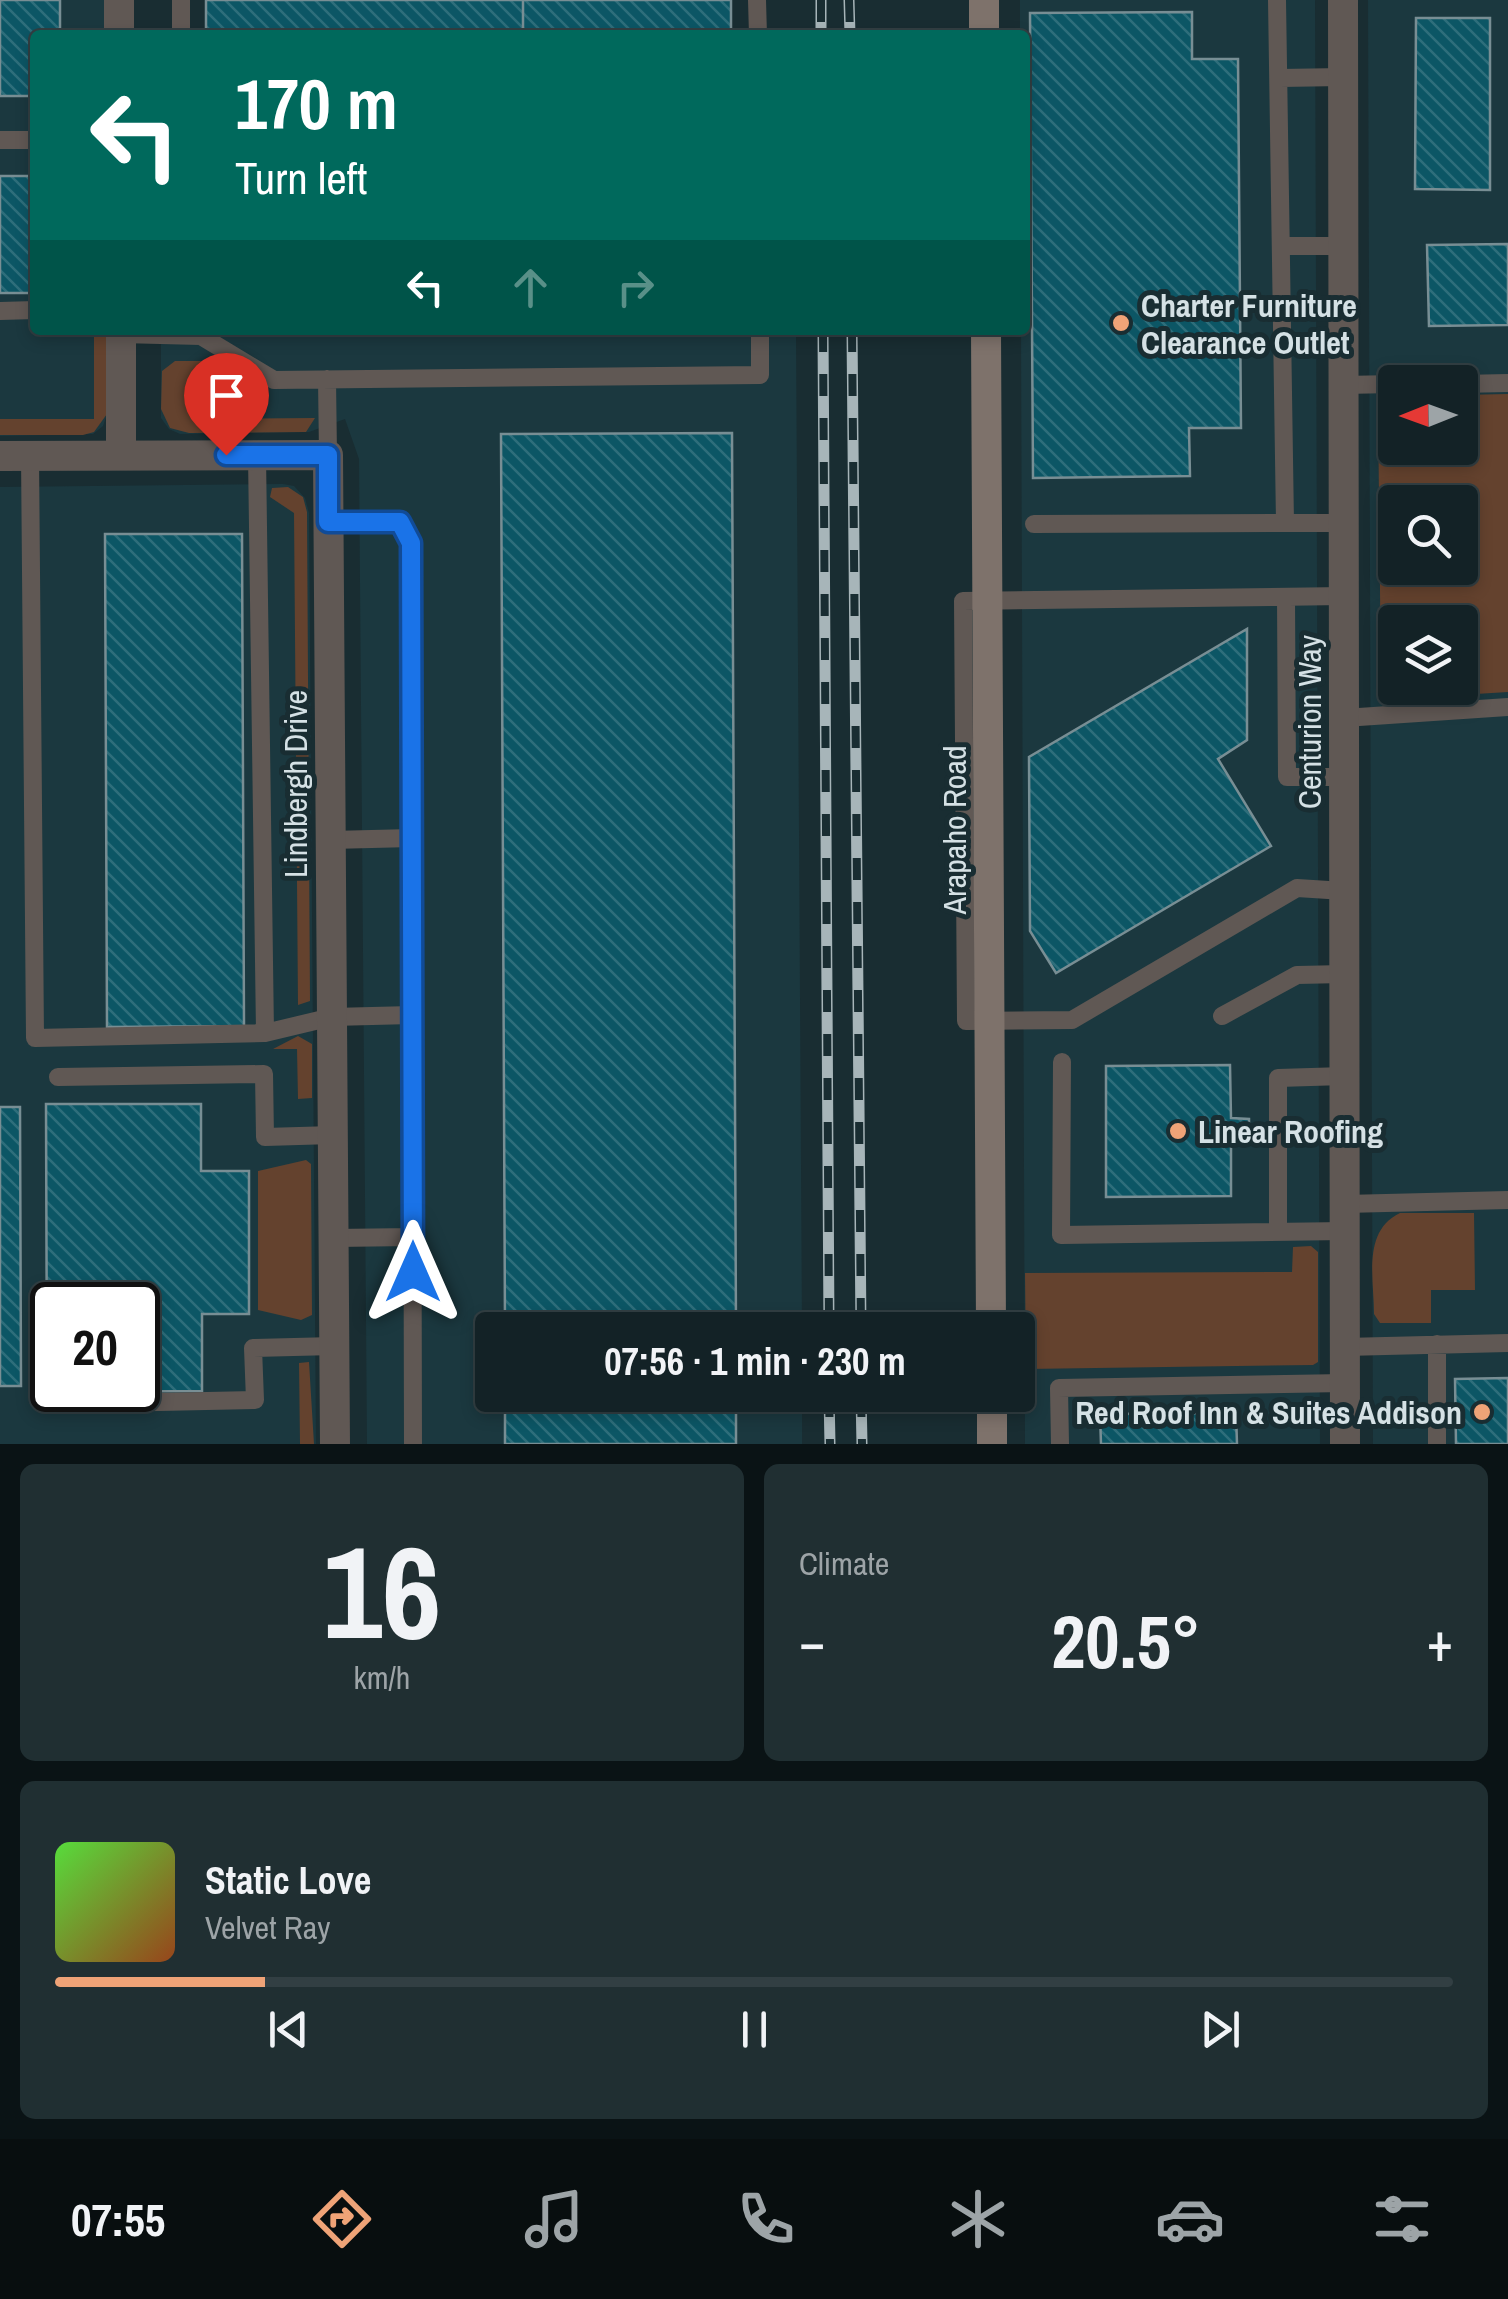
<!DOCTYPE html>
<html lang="en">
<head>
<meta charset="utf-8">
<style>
	:root { --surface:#132226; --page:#202f32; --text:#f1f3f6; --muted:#9da4a7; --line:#323f43; --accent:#efa377 }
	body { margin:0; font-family:"Archivo Narrow",sans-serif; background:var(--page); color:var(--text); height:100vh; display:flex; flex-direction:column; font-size:38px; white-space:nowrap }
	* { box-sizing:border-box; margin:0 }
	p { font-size:32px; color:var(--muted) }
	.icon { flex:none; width:55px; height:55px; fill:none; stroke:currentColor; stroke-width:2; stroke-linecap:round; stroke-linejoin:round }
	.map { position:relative; height:1444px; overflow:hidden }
	.sheet { display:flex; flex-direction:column; gap:20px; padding:20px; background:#0a1315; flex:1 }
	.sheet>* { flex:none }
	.banner { position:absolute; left:30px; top:30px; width:1000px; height:305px; border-radius:10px; box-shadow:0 5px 15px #0003,0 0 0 2px var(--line); background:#00695c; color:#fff; overflow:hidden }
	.needle { width:65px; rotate:269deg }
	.fabs { position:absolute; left:1378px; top:365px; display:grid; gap:20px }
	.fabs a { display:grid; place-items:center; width:100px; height:100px; border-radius:10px; background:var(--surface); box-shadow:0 5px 15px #0003,0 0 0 2px var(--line); font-size:50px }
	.speed { position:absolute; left:30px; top:1282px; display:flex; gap:20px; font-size:50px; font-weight:700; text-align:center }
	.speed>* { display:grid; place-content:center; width:130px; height:130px; border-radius:50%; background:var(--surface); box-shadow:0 5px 15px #0003,0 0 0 2px var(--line); line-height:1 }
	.speed .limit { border:5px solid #111; border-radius:15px; background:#fff; color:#111 }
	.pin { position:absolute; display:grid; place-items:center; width:85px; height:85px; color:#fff; margin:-102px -42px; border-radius:50% 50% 50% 0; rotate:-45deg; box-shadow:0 0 10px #0007 }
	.pin .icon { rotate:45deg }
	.me { position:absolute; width:110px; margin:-55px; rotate:0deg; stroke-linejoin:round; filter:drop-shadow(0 0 8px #0008) }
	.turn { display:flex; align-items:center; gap:35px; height:210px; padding:0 40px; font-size:45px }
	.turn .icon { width:130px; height:130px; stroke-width:2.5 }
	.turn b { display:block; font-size:70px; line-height:85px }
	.lanes { display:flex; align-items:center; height:95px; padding:0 40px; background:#0003; justify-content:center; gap:50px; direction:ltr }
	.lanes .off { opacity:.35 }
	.big { font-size:75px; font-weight:700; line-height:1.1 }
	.sheet .widget { flex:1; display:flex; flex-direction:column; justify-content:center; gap:15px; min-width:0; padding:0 35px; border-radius:15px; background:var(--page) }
	.sheet .dial { align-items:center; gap:0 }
	.dial b { font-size:130px; line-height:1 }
	.song { display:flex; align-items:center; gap:30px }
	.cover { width:120px; height:120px; border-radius:15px; background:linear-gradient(135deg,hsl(110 70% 55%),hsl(20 70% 35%)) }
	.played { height:10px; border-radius:5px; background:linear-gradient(90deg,var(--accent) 15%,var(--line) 15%) }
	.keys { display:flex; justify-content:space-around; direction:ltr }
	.heat { display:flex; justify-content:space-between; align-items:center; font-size:55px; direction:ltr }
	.sheet .tiles { flex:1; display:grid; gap:20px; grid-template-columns:1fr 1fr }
	.widget:last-child { grid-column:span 2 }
	.trip { position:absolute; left:475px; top:1312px; width:560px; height:100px; border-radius:10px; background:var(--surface); box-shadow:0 5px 15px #0003,0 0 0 2px var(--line); font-weight:700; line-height:100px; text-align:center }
	.dock { display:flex; height:160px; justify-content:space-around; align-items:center; background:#080e0f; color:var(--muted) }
	.dock .icon { width:70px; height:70px }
	.dock .selected { color:var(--accent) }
	.dock b { font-size:45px; color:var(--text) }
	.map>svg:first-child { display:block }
	.built { fill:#1b383f; fill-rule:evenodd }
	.grass { fill:#64422e; fill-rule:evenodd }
	.building { fill:url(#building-back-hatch); stroke:#788e94; stroke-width:2.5; fill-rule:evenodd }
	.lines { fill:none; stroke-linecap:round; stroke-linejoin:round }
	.lane { stroke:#605854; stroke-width:18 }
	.street { stroke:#605854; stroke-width:30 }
	.secondary { stroke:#7e726b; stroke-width:30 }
	.rail-casing { stroke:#a7b5b9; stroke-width:11 }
	.rail { stroke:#192d32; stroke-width:8; stroke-dasharray:22; stroke-linecap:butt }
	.secondary-bridge { stroke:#7e726b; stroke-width:30 }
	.route-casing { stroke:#114b97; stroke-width:25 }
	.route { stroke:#1a73e8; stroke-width:18 }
	.poi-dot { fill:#efa377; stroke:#192d32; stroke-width:4 }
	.labels { text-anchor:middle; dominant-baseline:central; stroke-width:10; stroke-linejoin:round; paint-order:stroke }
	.poi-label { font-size:32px; font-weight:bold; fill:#d5e1e5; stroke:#192d32; text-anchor:start }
	.street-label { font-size:32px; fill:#d5e1e5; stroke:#192d32 }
</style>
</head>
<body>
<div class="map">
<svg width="1508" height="1444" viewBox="0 0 1508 1444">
	<defs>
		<pattern id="building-back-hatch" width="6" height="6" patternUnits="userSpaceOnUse" patternTransform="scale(2.5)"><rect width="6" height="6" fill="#0c5665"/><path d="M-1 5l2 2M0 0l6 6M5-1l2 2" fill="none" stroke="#2e6e7b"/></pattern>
	</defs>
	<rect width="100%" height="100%" fill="#192d32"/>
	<path class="built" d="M0 0H107V35H35V330H109L110 406 103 426 93 434 0 436Z
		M1020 0H1315L1320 1444H1025L1021 330H1025V35H1020Z
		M1368 0H1508V1444H1373ZM1395 382H1460V448H1395ZM1395 502H1460V568H1395ZM1395 622H1460V688H1395Z
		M161 330H796L802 1330H492V1395H802V1444H367L359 459 345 419 309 432 180 434 169 429 161 418Z
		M283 484 294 486 305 498 309 513 316 1444H0V487ZM52 1305H138V1390H52Z"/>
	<path class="grass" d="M94 330H107V414L94 432 83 435H0V419H94Z
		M175 361H205L208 419 315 418 306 432 189 433 170 428 161 409 162 371Z
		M1508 394V692L1396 699 1383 691 1381 682 1378 407 1395 396V448H1460V395ZM1460 502V568H1395V502ZM1460 622V688H1395V622Z
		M288 487 303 497 307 512 310 1001 298 1005 294 513 270 497 272 488Z
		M298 1036 312 1044V1098L298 1099 297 1049H273Z
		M306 1160 311 1164 312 1315 301 1320 258 1310V1171Z
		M1400 1213H1474L1475 1290H1431V1323H1380L1374 1314C1374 1279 1362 1231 1400 1213Z
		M1311 1246 1318 1252V1362L1313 1365 1026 1369 1025 1273 1292 1272 1293 1247Z
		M309 1362 314 1444H300L299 1363Z"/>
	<path class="building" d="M0 0H60V35H35V96H0Z
		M206 0H523V35H206Z
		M523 0H731V35H523Z
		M1192 12V59H1238L1241 428H1189L1190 476 1033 478 1030 13Z
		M1416 18H1490V190L1415 189Z
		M0 176H35V293H0Z
		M1508 244V325L1429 326 1427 245Z
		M732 433 736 1330H505L501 434Z
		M105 534H242L244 1026 107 1027Z
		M1247 629V740L1218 759 1271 846 1056 973 1030 931 1029 757Z
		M1230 1065 1231 1118 1249 1119V1143H1231V1196L1106 1197V1066Z
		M46 1104H201V1171H249V1314H202V1391L47 1392ZM52 1305H138V1390H52Z
		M0 1107H20L21 1386H0Z
		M1508 1378V1444H1456L1455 1379Z
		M505 1395H736V1444H505Z
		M1236 1413 1237 1444H1101L1100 1414Z"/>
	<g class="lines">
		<path class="lane" d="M757 0 758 35
			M181 35V0
			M1280 78 1343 77
			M0 140H35
			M1282 246H1343
			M0 311 35 310
			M121 334 201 336 274 380 760 375V330
			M327 379 328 455
			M1460 384 1508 383
			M1343 385 1395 384
			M30 455 35 1038 265 1033 332 1017 412 1015
			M257 455 265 1033
			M329 522H400L411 543 413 1444
			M1285 523H1343
			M1034 524 1285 523 1277 0
			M1344 596 963 601 966 1021 1072 1020 1297 888 1344 891
			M1286 597 1287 777H1344
			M1344 718 1508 707
			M331 840 412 838
			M1222 1016 1297 975 1344 974
			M1062 1062 1061 1235 1345 1231
			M58 1077 264 1074 265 1137 333 1135
			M1345 1204 1508 1200
			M1278 1232V1078L1344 1076
			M334 1238 413 1237
			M1437 1344V1444
			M1345 1347 1508 1343
			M62 1404 255 1400 253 1348 334 1346
			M1060 1444 1059 1388 1345 1383"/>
		<path class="street" d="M119 0V35
			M1343 0 1345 1444
			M121 330V455
			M0 456 328 455 335 1444"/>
		<path class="secondary" d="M984 0V35
			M992 1395V1444"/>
		<g class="rail-casing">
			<path id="rail" d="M821 0V35
				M849 0 850 35
				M823 330 829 1330
				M852 330 861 1330
				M829 1395 830 1444
				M861 1395 862 1444"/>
		</g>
		<use href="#rail" class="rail"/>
		<path class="secondary-bridge" d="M986 330 991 1330"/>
	</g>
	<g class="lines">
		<g class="route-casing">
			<path id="route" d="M226 455H328V522H400L411 543 413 1272"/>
		</g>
		<use href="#route" class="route"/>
	</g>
	<g class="poi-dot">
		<circle cx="1121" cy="323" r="10"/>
		<circle cx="1178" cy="1131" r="10"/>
		<circle cx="1482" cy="1412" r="10"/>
	</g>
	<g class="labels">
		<g class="poi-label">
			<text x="1141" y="305">Charter Furniture<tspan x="1141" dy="37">Clearance Outlet</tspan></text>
			<text x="1198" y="1131">Linear Roofing</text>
			<text x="1462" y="1412" text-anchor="end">Red Roof Inn &amp; Suites Addison</text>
		</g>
		<g class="street-label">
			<text transform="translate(1309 722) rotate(-90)">Centurion Way</text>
			<text transform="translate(295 784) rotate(-90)">Lindbergh Drive</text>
			<text transform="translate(954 830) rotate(-90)">Arapaho Road</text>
		</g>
	</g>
</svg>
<div class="fabs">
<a><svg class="needle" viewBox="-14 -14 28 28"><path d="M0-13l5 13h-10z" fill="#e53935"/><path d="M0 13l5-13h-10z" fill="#9da4a7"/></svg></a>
<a><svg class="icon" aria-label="search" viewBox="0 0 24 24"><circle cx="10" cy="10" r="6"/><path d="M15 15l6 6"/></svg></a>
<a><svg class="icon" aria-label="layers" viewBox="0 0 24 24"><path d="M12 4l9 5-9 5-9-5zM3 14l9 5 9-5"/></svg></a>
</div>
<div class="speed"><div class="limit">20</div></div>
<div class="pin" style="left:226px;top:455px;background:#d93025"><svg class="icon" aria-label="arrive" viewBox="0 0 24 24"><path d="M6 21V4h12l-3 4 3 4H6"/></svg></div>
<svg class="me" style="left:413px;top:1272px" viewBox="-20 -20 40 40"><path d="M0-17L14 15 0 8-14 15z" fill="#1a73e8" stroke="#fff" stroke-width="4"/></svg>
<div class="trip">07:56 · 1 min · 230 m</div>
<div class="banner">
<div class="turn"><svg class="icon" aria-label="left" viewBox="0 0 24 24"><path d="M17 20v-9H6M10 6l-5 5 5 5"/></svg><div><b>170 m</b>Turn left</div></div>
<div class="lanes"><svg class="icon" aria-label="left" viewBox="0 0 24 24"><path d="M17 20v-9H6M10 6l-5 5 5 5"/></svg><svg class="icon off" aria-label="ahead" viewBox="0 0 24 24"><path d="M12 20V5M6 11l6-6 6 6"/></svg><svg class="icon off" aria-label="right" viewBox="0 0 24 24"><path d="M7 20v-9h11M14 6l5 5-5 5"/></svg></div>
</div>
</div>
<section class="sheet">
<div class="tiles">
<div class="widget dial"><b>16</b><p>km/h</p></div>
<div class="widget"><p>Climate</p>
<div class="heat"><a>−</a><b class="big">20.5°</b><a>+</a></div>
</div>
<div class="widget">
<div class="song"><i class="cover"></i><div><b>Static Love</b><p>Velvet Ray</p></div></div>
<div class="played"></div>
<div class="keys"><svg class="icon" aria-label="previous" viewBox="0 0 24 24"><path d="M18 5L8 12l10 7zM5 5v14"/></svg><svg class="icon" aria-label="pause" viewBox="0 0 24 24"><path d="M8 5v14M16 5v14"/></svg><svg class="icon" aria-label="next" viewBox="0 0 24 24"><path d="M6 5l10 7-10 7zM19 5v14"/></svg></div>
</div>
</div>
</section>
<nav class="dock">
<b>07:55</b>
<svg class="icon selected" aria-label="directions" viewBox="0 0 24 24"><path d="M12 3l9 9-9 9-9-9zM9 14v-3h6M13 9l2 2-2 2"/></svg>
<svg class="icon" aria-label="music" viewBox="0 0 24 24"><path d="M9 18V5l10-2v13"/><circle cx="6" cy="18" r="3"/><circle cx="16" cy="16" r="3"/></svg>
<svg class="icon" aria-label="phone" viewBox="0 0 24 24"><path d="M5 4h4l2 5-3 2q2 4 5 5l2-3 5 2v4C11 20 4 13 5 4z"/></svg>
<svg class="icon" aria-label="climate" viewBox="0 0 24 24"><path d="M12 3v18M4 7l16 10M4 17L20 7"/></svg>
<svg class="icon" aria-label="car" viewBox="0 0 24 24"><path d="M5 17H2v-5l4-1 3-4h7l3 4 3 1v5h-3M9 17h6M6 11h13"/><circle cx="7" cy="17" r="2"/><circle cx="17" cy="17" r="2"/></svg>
<svg class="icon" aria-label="filters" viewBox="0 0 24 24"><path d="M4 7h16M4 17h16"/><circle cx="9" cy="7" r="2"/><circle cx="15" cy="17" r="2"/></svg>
</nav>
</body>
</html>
